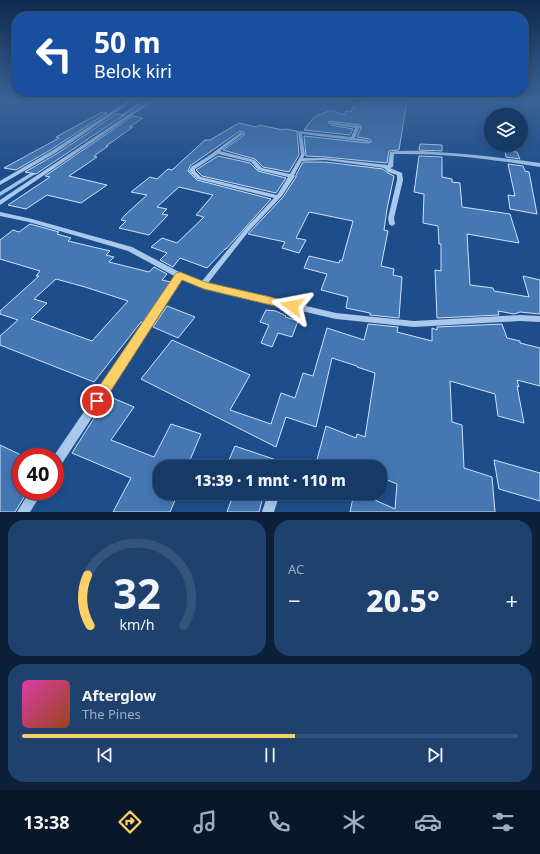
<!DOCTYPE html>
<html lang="id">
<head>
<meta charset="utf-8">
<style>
	:root { --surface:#163a68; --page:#1f416e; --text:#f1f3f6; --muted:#9eadc0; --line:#35547c; --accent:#fcd067 }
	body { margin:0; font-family:"Noto Sans",sans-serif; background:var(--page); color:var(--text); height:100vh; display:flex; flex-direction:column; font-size:15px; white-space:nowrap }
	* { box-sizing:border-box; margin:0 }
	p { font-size:13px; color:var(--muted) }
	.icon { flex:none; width:22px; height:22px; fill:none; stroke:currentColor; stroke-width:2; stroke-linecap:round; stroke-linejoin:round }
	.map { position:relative; height:512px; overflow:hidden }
	.side { display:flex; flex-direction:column; gap:8px; padding:8px; background:#0c2039; flex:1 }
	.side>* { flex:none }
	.guide { position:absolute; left:12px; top:12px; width:516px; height:84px; border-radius:16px; box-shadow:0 2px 10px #0003,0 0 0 1px var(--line); background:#1a4fa0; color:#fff; overflow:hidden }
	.controls { position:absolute; left:484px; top:108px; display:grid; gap:8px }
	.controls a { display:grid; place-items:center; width:44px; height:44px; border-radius:50%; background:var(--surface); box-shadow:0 2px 10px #0003,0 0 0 1px var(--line); font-size:20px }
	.speed { position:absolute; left:12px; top:448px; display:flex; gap:8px; font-size:20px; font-weight:700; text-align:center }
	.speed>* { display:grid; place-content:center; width:52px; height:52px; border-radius:50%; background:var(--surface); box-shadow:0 2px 10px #0003,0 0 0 1px var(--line); line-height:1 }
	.speed .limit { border:6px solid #d22; background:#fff; color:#111 }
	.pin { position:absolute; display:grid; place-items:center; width:34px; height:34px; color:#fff; margin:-17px; border:2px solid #fff; border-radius:50%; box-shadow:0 1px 4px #0007 }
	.me { position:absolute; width:44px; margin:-22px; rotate:283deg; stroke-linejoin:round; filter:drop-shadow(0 0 3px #0008) }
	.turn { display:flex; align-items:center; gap:14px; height:84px; padding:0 16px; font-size:18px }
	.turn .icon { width:52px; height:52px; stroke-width:2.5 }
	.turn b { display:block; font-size:28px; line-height:34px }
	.big { font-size:30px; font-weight:800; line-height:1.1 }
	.side .widget { flex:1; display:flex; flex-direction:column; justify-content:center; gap:6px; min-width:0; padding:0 14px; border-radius:16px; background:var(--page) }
	.side .dial { align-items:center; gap:0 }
	.dial svg { height:104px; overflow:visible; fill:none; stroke:var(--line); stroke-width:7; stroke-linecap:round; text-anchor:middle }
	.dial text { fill:var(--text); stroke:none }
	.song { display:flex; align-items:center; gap:12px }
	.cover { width:48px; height:48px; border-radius:6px; background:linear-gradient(135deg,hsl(320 70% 55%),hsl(20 70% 35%)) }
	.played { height:4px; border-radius:2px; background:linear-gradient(90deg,var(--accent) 55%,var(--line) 55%) }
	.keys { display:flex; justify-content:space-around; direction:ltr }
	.heat { display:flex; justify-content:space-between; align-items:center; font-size:22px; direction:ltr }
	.side .tiles { flex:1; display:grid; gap:8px; grid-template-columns:1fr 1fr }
	.widget:last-child { grid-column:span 2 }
	.trip { position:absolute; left:153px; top:460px; width:234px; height:40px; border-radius:16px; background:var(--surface); box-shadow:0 2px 10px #0003,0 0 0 1px var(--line); font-weight:800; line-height:40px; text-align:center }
	.tab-bar { display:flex; height:64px; justify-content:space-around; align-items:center; background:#09172a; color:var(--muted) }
	.tab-bar .icon { width:28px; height:28px }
	.tab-bar .on { color:var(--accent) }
	.tab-bar b { font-size:18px; color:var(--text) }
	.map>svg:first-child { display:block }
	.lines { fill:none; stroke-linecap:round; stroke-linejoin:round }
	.stream-far1 { stroke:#9cc3ee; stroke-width:2.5 }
	.stream { stroke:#9cc3ee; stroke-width:3.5 }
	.building { fill:#4577b3; stroke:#cee2f9; fill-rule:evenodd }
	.minor { fill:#a9c8ec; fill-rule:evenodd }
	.route { fill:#fcd067; stroke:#a48743 }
</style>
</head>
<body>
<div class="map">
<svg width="540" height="512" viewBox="0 0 540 512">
	<rect width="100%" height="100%" fill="#1d4e8b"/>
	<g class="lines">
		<path class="stream-far1" d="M119 118 145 100"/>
		<path class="stream" d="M0 194 37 171"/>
	</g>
	<path class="building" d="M371 100H407L399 150 389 151 387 163 325 157 306 156 304 136 368 143 371 142V140L369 139 357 137 361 128 360 125 330 121 328 122 331 125 353 129 350 135 304 130 314 117 331 110 345 115 346 111 351 112 355 103 371 102Z
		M102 112 107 113 52 149 16 170 4 168 59 138 56 137Z
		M116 114 124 115 36 174 25 172 58 153Z
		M133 116 143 118 129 127H133L106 146H108L94 156 97 157 69 176 107 185 81 203 47 195 26 209 8 205 50 177 45 176Z
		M239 123 256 127 259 125 283 130 284 129 297 131 299 155 289 172 263 167 255 159 223 150 244 135V132L240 131 190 166 188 171 197 180 271 199 226 249H225L207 268 180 258 173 267 160 260 167 253 151 247 162 238 177 243 204 217 196 215 213 195 179 187 157 207 167 209 162 214 168 215 149 235 119 228 126 221 121 220 125 215 147 195 131 192 150 177 157 179 168 169 172 170 205 140H210Z
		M420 144 442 145V151L419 150Z
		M505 151 517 152 520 159 506 157Z
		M218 156 250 163 258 171 286 178 276 193 202 176 196 170Z
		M419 156 442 157V177L452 179V182L460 183 462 207 510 214 519 243 467 234 470 285 493 288 494 291 529 297 523 276 540 280V314L520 312 514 314 498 311 499 315 437 318 435 270 441 271V244H439L438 226 423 223 424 194 414 192Z
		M303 162H325L383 169 388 173 394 176 387 209 384 230 388 231 381 266 394 269 393 275 402 277 399 318 370 315V313L346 308 348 297 321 290 327 274 304 268 309 256 339 263 340 260 342 261 353 221 309 212 296 238 306 240 299 253 282 248 285 242 248 234 283 197 296 177V175Z
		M508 164 523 166 525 171 529 172 537 214 510 209 508 195 515 196Z
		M30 224 59 232 57 234 71 238 68 241 110 251 106 255 114 257 109 262 149 272 154 267 167 274 162 280 171 282 143 323 141 322 94 382 0 345V336L18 320 0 314V311L39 276H36L40 271 0 259V240L13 230 19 232ZM56 279 85 287 128 301 92 341 31 319 47 303 34 299Z
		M167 306 195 317 178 338 153 327Z
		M266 310 276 311 286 316 285 317 298 321 292 337 278 333 272 347 261 343 269 325 260 322Z
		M368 324 398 327 397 332 432 341V328L437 330V327L502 324 507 338 520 341V343L540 348V386L517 380 519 387 517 386 524 423 498 416 495 394 450 381 452 422 462 425 464 468 492 477 495 512H350L354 493H359L395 509 397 484 380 477V467H315L326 426 356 438 357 434 365 437 375 373 357 367V366L332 358 316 427 286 417 276 447 141 379 172 340 250 375 230 410 271 424 281 393 295 398 303 373 313 376 327 328 364 340Z
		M108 396 134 407 111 440 154 457 171 424 201 434 187 467H160V493H178L170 512H113L131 478 72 453Z
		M0 445 21 455V491H28L15 512H0Z
		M235 446 291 465V467H226Z
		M494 460 540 473V501L499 489Z
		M234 493H264L259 512H227Z"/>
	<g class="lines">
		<path class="minor" d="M129 100H134L57 152 0 185V181L53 150Z
			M150 100H155L0 205V200Z
			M330 122 360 126V127L355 138 368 140 370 141 368 142 302 134 305 155 303 158H325L388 165 390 152C405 150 421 151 436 152 471 154 506 158 540 163V167C492 159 443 153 394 154L393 167 390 168 402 173 403 180 394 218 395 224 392 226 389 224 388 218 397 180V175L388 172 384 168 325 160 302 161 294 175 295 176 282 196 249 231 208 283 336 313 414 321 520 315 540 316V322L520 321 414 327 336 319 203 288 182 280 59 468 55 470V457H53L176 277 128 251 29 222 0 216V212L32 219 132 247 183 274 202 281 245 229 274 198 197 179 189 171 191 167 207 157 241 132 243 133V134L220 151 255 160 262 168 290 174 301 155 298 131 351 137 355 128 331 124 329 123ZM218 154 251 162 258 170 288 177 277 195 201 177 195 171V169Z
			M30 491H43L30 512H17Z
			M268 493H280L274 512H262Z"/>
	</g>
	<linearGradient id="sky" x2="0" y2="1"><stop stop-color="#102b4c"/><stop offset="0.58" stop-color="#3a6398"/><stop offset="1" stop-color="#3a6398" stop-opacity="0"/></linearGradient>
	<rect width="540" height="172" fill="url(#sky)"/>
	<path class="route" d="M180 272 205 282 292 302 295 303 297 306 295 309 292 310 204 289 182 280 101 406 97 408 92 406 90 401 92 397 176 273Z"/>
</svg>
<div class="controls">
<a><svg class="icon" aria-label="layers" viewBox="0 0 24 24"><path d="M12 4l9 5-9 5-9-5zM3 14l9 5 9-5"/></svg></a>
</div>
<div class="speed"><div class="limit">40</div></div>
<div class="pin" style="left:97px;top:401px;background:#d93025"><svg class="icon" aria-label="arrive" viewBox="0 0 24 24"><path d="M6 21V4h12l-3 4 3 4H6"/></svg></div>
<svg class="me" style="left:292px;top:306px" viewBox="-20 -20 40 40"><path d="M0-17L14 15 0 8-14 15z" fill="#fcd067" stroke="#fff" stroke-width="4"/></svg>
<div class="trip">13:39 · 1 mnt · 110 m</div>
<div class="guide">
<div class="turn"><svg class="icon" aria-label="left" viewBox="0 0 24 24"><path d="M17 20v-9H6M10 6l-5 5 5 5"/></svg><div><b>50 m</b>Belok kiri</div></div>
</div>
</div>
<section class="side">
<div class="tiles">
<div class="widget dial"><svg viewBox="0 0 100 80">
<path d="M14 69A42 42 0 1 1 86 69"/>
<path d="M14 69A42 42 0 0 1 12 30" stroke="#fcd067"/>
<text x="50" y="56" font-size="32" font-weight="700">32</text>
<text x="50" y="72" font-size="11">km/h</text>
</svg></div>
<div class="widget"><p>AC</p>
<div class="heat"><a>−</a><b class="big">20.5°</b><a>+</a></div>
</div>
<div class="widget">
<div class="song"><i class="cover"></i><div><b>Afterglow</b><p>The Pines</p></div></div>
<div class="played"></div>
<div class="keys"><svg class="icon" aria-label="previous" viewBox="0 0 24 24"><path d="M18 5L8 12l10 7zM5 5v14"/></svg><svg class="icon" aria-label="pause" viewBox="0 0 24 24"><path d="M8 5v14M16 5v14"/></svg><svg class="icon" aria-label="next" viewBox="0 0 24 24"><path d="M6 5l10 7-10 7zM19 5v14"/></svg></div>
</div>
</div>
</section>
<nav class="tab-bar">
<b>13:38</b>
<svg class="icon on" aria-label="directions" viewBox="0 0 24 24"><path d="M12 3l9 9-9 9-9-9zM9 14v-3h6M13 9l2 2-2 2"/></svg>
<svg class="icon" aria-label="music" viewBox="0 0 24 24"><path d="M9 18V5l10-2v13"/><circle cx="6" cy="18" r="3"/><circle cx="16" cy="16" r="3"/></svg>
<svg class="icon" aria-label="phone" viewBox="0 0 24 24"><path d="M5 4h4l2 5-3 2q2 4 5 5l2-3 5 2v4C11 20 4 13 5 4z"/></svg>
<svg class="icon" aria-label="climate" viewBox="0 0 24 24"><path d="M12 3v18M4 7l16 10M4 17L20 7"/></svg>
<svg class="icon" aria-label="car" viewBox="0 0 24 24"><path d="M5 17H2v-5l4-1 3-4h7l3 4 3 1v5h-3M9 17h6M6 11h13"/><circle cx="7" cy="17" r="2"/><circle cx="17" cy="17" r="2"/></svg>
<svg class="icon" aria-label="filters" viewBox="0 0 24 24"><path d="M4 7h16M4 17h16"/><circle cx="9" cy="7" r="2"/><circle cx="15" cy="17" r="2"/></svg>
</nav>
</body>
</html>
